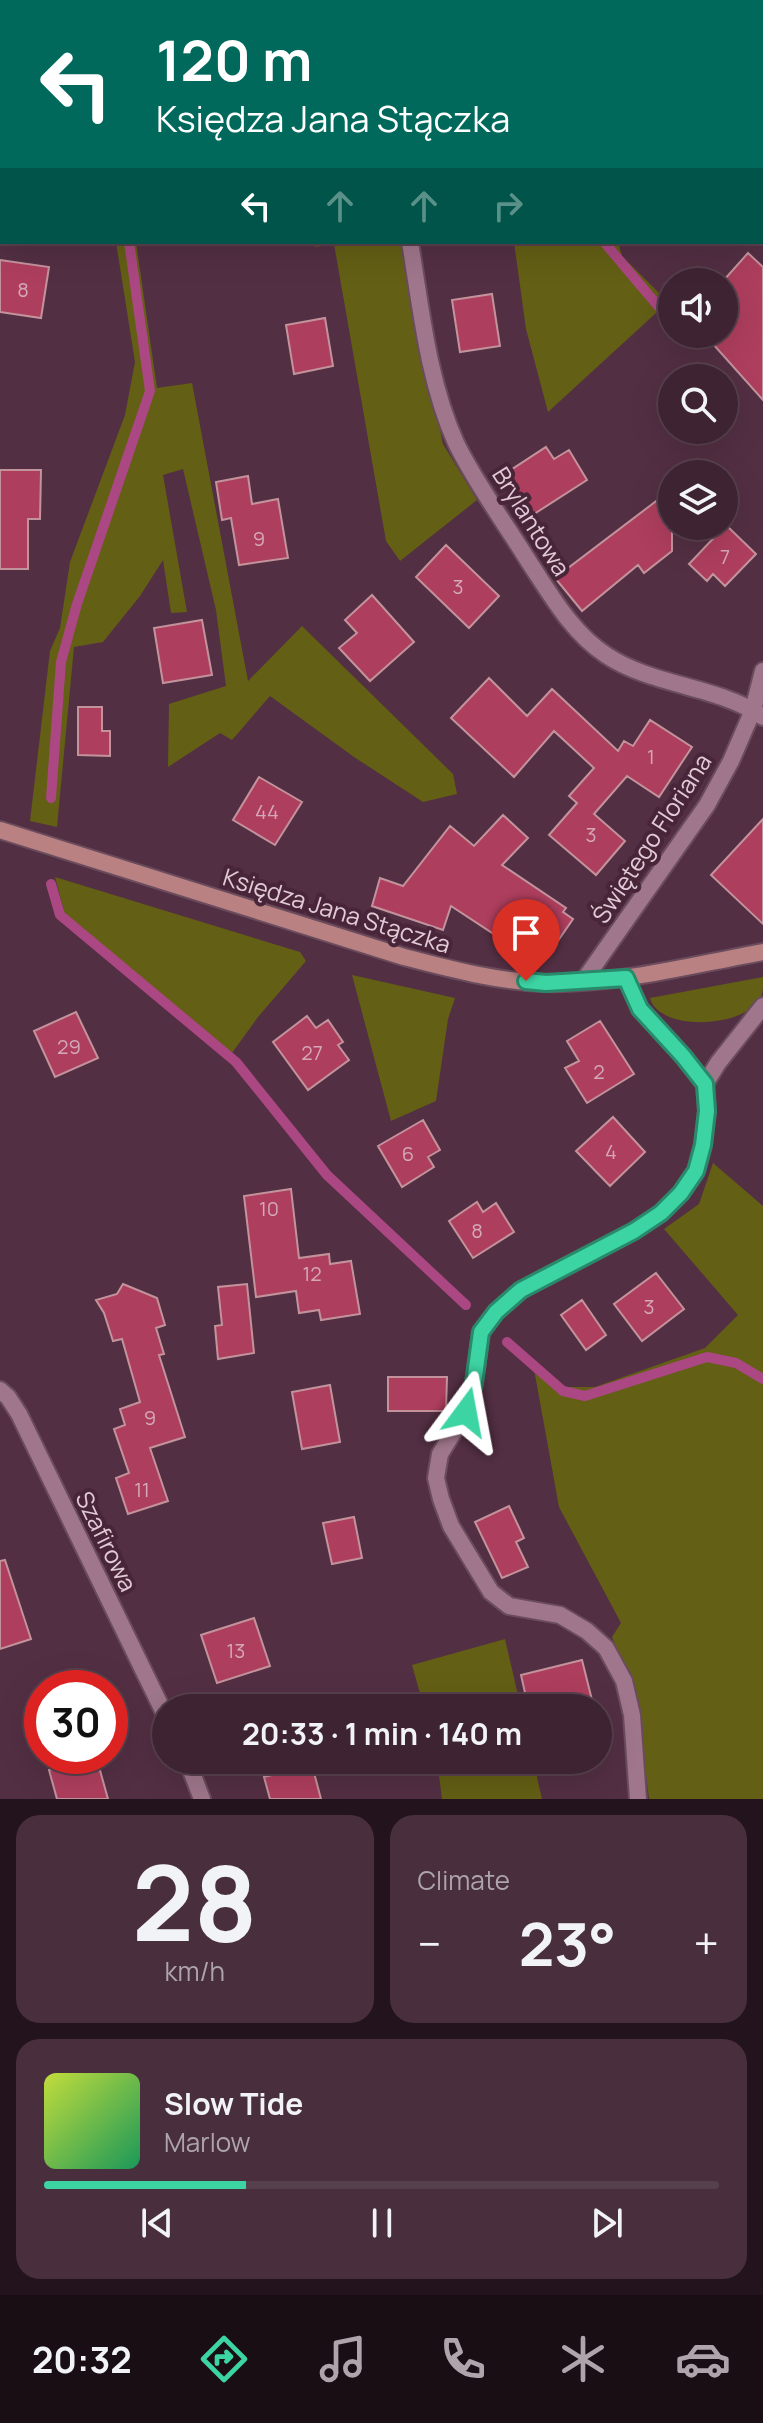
<!DOCTYPE html>
<html lang="en">
<head>
<meta charset="utf-8">
<style>
	:root { --surface:#3e2332; --page:#492f3e; --text:#f1f3f6; --muted:#ada4ac; --line:#57404d; --accent:#3dd4a3 }
	body { margin:0; font-family:Manrope,sans-serif; background:var(--page); color:var(--text); height:100vh; display:flex; flex-direction:column; font-size:30px; white-space:nowrap }
	* { box-sizing:border-box; margin:0 }
	p { font-size:26px; color:var(--muted) }
	.icon { flex:none; width:44px; height:44px; fill:none; stroke:currentColor; stroke-width:2; stroke-linecap:round; stroke-linejoin:round }
	.map { position:relative; height:1799px; overflow:hidden }
	.drawer { display:flex; flex-direction:column; gap:16px; padding:16px; background:#22131c; flex:1 }
	.drawer>* { flex:none }
	.hud { position:absolute; left:0px; top:0px; width:764px; height:244px; box-shadow:0 8px 32px #0002,0 0 0 2px var(--line); background:#00695c; color:#fff; overflow:hidden }
	.controls { position:absolute; left:658px; top:268px; display:grid; gap:16px }
	.controls a { display:grid; place-items:center; width:80px; height:80px; border-radius:50%; background:var(--surface); box-shadow:0 8px 32px #0002,0 0 0 2px var(--line); font-size:40px }
	.speed { position:absolute; left:24px; top:1670px; display:flex; gap:16px; font-size:40px; font-weight:700; text-align:center }
	.speed>* { display:grid; place-content:center; width:104px; height:104px; border-radius:50%; background:var(--surface); box-shadow:0 8px 32px #0002,0 0 0 2px var(--line); line-height:1 }
	.speed .limit { border:12px solid #d22; background:#fff; color:#111 }
	.pin { position:absolute; display:grid; place-items:center; width:68px; height:68px; color:#fff; margin:-82px -34px; border-radius:50% 50% 50% 0; rotate:-45deg; box-shadow:0 0 8px #0007 }
	.pin .icon { rotate:45deg }
	.me { position:absolute; width:88px; margin:-44px; rotate:13deg; stroke-linejoin:round; filter:drop-shadow(0 0 6px #0008) }
	.turn { display:flex; align-items:center; gap:28px; height:168px; padding:0 24px; font-size:36px }
	.turn .icon { width:104px; height:104px; stroke-width:2.5 }
	.turn b { display:block; font-size:56px; line-height:68px }
	.lanes { display:flex; align-items:center; height:76px; padding:0 24px; background:#0003; justify-content:center; gap:40px; direction:ltr }
	.lanes .off { opacity:.35 }
	.big { font-size:60px; font-weight:700; line-height:1.1 }
	.drawer .tile { flex:1; display:flex; flex-direction:column; justify-content:center; gap:12px; min-width:0; padding:0 28px; border-radius:24px; background:var(--page) }
	.drawer .dial { align-items:center; gap:0 }
	.dial b { font-size:104px; line-height:1 }
	.song { display:flex; align-items:center; gap:24px }
	.cover { width:96px; height:96px; border-radius:12px; background:linear-gradient(135deg,hsl(70 70% 55%),hsl(150 70% 35%)) }
	.played { height:8px; border-radius:4px; background:linear-gradient(90deg,var(--accent) 30%,var(--line) 30%) }
	.keys { display:flex; justify-content:space-around; direction:ltr }
	.heat { display:flex; justify-content:space-between; align-items:center; font-size:44px; direction:ltr }
	.drawer .tiles { flex:1; display:grid; gap:16px; grid-template-columns:1fr 1fr }
	.tile:last-child { grid-column:span 2 }
	.trip { position:absolute; left:152px; top:1694px; width:460px; height:80px; border-radius:40px; background:var(--surface); box-shadow:0 8px 32px #0002,0 0 0 2px var(--line); font-weight:700; line-height:80px; text-align:center }
	.menu { display:flex; height:128px; justify-content:space-around; align-items:center; background:#190e14; color:var(--muted) }
	.menu .icon { width:56px; height:56px }
	.menu .on { color:var(--accent) }
	.menu b { font-size:36px; color:var(--text) }
	.map>svg:first-child { display:block }
	.green { fill:#635f15 }
	.lines { fill:none; stroke-linecap:round; stroke-linejoin:round }
	.stream { stroke:#ab4782; stroke-width:10 }
	.building { fill:#ae3e5e; stroke:#c3939c; stroke-width:2 }
	.lane-casing { stroke:#6a4c5d; stroke-width:18 }
	.street-casing { stroke:#6a4c5d; stroke-width:20 }
	.secondary-casing { stroke:#6a4c5d; stroke-width:20 }
	.lane { stroke:#9f768b; stroke-width:14 }
	.street { stroke:#9f768b; stroke-width:16 }
	.secondary { stroke:#b98182; stroke-width:16 }
	.route-casing { stroke:#288a6a; stroke-width:20 }
	.route { stroke:#3dd4a3; stroke-width:14 }
	.labels { text-anchor:middle; dominant-baseline:central; stroke-width:8; stroke-linejoin:round; paint-order:stroke }
	.number-label { font-size:20px; fill:#d5a8b9 }
	.street-label { font-size:24px; fill:#e2cbd7; stroke:#482538 }
</style>
</head>
<body>
<div class="map">
<svg width="763" height="1799" viewBox="0 0 763 1799">
	<rect width="100%" height="100%" fill="#532f43"/>
	<path class="green" d="M116 242H136L157 388 192 383 248 681 302 626 453 774 457 794 423 802 354 757 270 696 232 740 220 733 168 767 169 704 226 686 216 610 183 469 163 475 187 612 171 613 163 560 140 596 103 642 74 647 57 827 30 821 50 651 60 628 70 562 125 415 135 362Z
		M314 242H400L443 444 477 500 400 561 386 541 334 244 315 247Z
		M514 242H618L622 256 668 302 548 412 526 329Z
		M55 877 300 952 306 961 258 1017 232 1053 65 915Z
		M352 975 455 998 448 1019 436 1101 391 1121Z
		M763 977C763 982 763 990 762 995 751 1027 660 1034 650 998Z
		M713 1163 763 1206V1799H649L636 1694 612 1637 621 1623 559 1507 534 1369 561 1387H595L705 1348 738 1315 664 1229 699 1204Z
		M505 1639 521 1708H424L412 1665Z
		M437 1760H533L542 1799H442Z"/>
	<g class="lines">
		<path class="stream" d="M45 0 46 2
			M604 242 658 306
			M51 798 61 662 77 604 150 391 129 242
			M51 884 60 915 236 1062 327 1175 466 1305
			M507 1342 563 1391 585 1396 707 1357 736 1363 763 1379"/>
	</g>
	<path class="building" d="M748 253 763 267V400L713 344 724 334V280Z
		M0 260 49 267 41 318 0 312Z
		M492 294 500 346 460 352 452 300Z
		M325 318 333 366 294 374 286 325Z
		M546 447 554 459 569 450 587 480 531 516 503 475Z
		M0 470H41L40 519H28V569H0Z
		M248 476 252 504 278 499 288 558 239 565 231 518 222 520 216 482Z
		M672 489V551L644 573 638 565 582 611 555 578Z
		M726 525 756 554 725 586 713 574 707 581 689 564Z
		M446 545 499 596 469 628 416 577Z
		M372 595 414 642 370 681 339 648 357 633 345 620Z
		M202 620 212 675 163 683 154 628Z
		M489 678 527 716 552 689 618 751 624 741 633 746 650 720 692 747 659 797 627 776 594 814 625 841 596 875 549 835 577 803 569 796 594 768 554 731 514 777 451 718Z
		M78 707H102V731H110V756L78 755Z
		M259 777 302 802 275 845 233 820Z
		M503 815 528 838 502 865 566 908 563 912 573 919 553 948 536 936 524 954 451 906 443 930 372 906 380 878 403 886 450 826 474 846Z
		M763 819V924L711 875Z
		M76 1012 98 1058 55 1077 34 1031Z
		M307 1016 316 1028 328 1020 343 1042 338 1045 349 1060 308 1090 273 1042Z
		M600 1021 634 1074 587 1103 565 1068 579 1061 567 1041Z
		M613 1117 645 1152 610 1186 576 1151Z
		M423 1120 440 1150 428 1157 434 1167 402 1187 378 1146Z
		M291 1189 299 1258 329 1254 330 1264 351 1261 360 1314 321 1320 319 1310 299 1313 296 1291 256 1297 244 1196Z
		M477 1202 483 1212 496 1203 514 1232 473 1258 449 1221Z
		M656 1273 684 1309 642 1341 614 1304Z
		M123 1284 157 1298 165 1325 156 1328 164 1354 159 1355 185 1437 150 1448 168 1501 128 1514 116 1478 129 1473 114 1429 125 1425 120 1409 140 1402 122 1339 113 1341 104 1313 96 1300 117 1294Z
		M247 1284 254 1353 218 1359 215 1326 222 1325 218 1287Z
		M582 1300 606 1335 586 1350 561 1315Z
		M388 1377H447L446 1411H388Z
		M330 1385 340 1442 302 1449 292 1392Z
		M509 1506 524 1538 516 1542 528 1567 502 1578 475 1522Z
		M354 1517 362 1558 332 1564 323 1523Z
		M5 1560 31 1639 0 1649V1561Z
		M254 1618 270 1666 217 1683 201 1635Z
		M582 1660 594 1708H548L546 1701 528 1706 521 1675Z
		M60 1756H96L108 1799H57L49 1770 62 1766Z
		M312 1765 321 1799H270L264 1777Z"/>
	<g class="lines">
		<g class="lane-casing">
			<path id="lane" d="M408 2 409 0"/>
		</g>
		<g class="street-casing">
			<path id="street" d="M210 0V2
				M297 0 298 2
				M410 242C421 308 428 381 456 443 476 484 505 523 529 562 551 595 572 633 606 655 652 686 719 686 763 717
				M626 978 640 1009 683 1056 705 1084 707 1111 703 1145 696 1171 681 1193 661 1213 634 1231 521 1290 496 1312 481 1332 474 1383 466 1412 440 1454 436 1478 441 1499 451 1526 491 1592 509 1606 560 1615 587 1631 606 1648 624 1681 632 1715 638 1799
				M584 980 707 805 731 761 753 710 763 671
				M705 1084 718 1063 763 1006
				M0 1390 8 1397 19 1414 166 1717
				M187 1760 202 1799"/>
		</g>
		<g class="secondary-casing">
			<path id="secondary" d="M0 830 404 957C450 969 495 981 543 983 617 985 691 965 763 952"/>
		</g>
		<use href="#lane" class="lane"/>
		<use href="#street" class="street"/>
		<use href="#secondary" class="secondary"/>
	</g>
	<g class="lines">
		<g class="route-casing">
			<path id="route" d="M466 1412 474 1383 481 1332 496 1312 521 1290 634 1231 661 1213 681 1193 696 1171 703 1145 707 1111 705 1084 683 1056 640 1009 626 978 546 983 526 981"/>
		</g>
		<use href="#route" class="route"/>
	</g>
	<g class="labels">
		<g class="number-label">
			<text x="23" y="289">8</text>
			<text x="259" y="538">9</text>
			<text x="725" y="556">7</text>
			<text x="458" y="586">3</text>
			<text x="651" y="756">1</text>
			<text x="267" y="811">44</text>
			<text x="591" y="834">3</text>
			<text x="69" y="1046">29</text>
			<text x="312" y="1052">27</text>
			<text x="599" y="1071">2</text>
			<text x="611" y="1151">4</text>
			<text x="408" y="1153">6</text>
			<text x="269" y="1208">10</text>
			<text x="477" y="1230">8</text>
			<text x="312" y="1273">12</text>
			<text x="649" y="1306">3</text>
			<text x="150" y="1417">9</text>
			<text x="142" y="1489">11</text>
			<text x="236" y="1650">13</text>
		</g>
		<g class="street-label">
			<text transform="translate(532 521) rotate(58)">Brylantowa</text>
			<text transform="translate(651 838) rotate(-57)">Świętego Floriana</text>
			<text transform="translate(337 910) rotate(17)">Księdza Jana Stączka</text>
			<text transform="translate(107 1541) rotate(64)">Szafirowa</text>
		</g>
	</g>
</svg>
<div class="controls">
<a><svg class="icon" aria-label="sound" viewBox="0 0 24 24"><path d="M4 9h4l5-4v14l-5-4H4zM17 9q2 3 0 6"/></svg></a>
<a><svg class="icon" aria-label="search" viewBox="0 0 24 24"><circle cx="10" cy="10" r="6"/><path d="M15 15l6 6"/></svg></a>
<a><svg class="icon" aria-label="layers" viewBox="0 0 24 24"><path d="M12 4l9 5-9 5-9-5zM3 14l9 5 9-5"/></svg></a>
</div>
<div class="speed"><div class="limit">30</div></div>
<div class="pin" style="left:526px;top:981px;background:#d93025"><svg class="icon" aria-label="arrive" viewBox="0 0 24 24"><path d="M6 21V4h12l-3 4 3 4H6"/></svg></div>
<svg class="me" style="left:466px;top:1412px" viewBox="-20 -20 40 40"><path d="M0-17L14 15 0 8-14 15z" fill="#3dd4a3" stroke="#fff" stroke-width="4"/></svg>
<div class="trip">20:33 · 1 min · 140 m</div>
<div class="hud">
<div class="turn"><svg class="icon" aria-label="left" viewBox="0 0 24 24"><path d="M17 20v-9H6M10 6l-5 5 5 5"/></svg><div><b>120 m</b>Księdza Jana Stączka</div></div>
<div class="lanes"><svg class="icon" aria-label="left" viewBox="0 0 24 24"><path d="M17 20v-9H6M10 6l-5 5 5 5"/></svg><svg class="icon off" aria-label="ahead" viewBox="0 0 24 24"><path d="M12 20V5M6 11l6-6 6 6"/></svg><svg class="icon off" aria-label="ahead" viewBox="0 0 24 24"><path d="M12 20V5M6 11l6-6 6 6"/></svg><svg class="icon off" aria-label="right" viewBox="0 0 24 24"><path d="M7 20v-9h11M14 6l5 5-5 5"/></svg></div>
</div>
</div>
<section class="drawer">
<div class="tiles">
<div class="tile dial"><b>28</b><p>km/h</p></div>
<div class="tile"><p>Climate</p>
<div class="heat"><a>−</a><b class="big">23°</b><a>+</a></div>
</div>
<div class="tile">
<div class="song"><i class="cover"></i><div><b>Slow Tide</b><p>Marlow</p></div></div>
<div class="played"></div>
<div class="keys"><svg class="icon" aria-label="previous" viewBox="0 0 24 24"><path d="M18 5L8 12l10 7zM5 5v14"/></svg><svg class="icon" aria-label="pause" viewBox="0 0 24 24"><path d="M8 5v14M16 5v14"/></svg><svg class="icon" aria-label="next" viewBox="0 0 24 24"><path d="M6 5l10 7-10 7zM19 5v14"/></svg></div>
</div>
</div>
</section>
<nav class="menu">
<b>20:32</b>
<svg class="icon on" aria-label="directions" viewBox="0 0 24 24"><path d="M12 3l9 9-9 9-9-9zM9 14v-3h6M13 9l2 2-2 2"/></svg>
<svg class="icon" aria-label="music" viewBox="0 0 24 24"><path d="M9 18V5l10-2v13"/><circle cx="6" cy="18" r="3"/><circle cx="16" cy="16" r="3"/></svg>
<svg class="icon" aria-label="phone" viewBox="0 0 24 24"><path d="M5 4h4l2 5-3 2q2 4 5 5l2-3 5 2v4C11 20 4 13 5 4z"/></svg>
<svg class="icon" aria-label="climate" viewBox="0 0 24 24"><path d="M12 3v18M4 7l16 10M4 17L20 7"/></svg>
<svg class="icon" aria-label="car" viewBox="0 0 24 24"><path d="M5 17H2v-5l4-1 3-4h7l3 4 3 1v5h-3M9 17h6M6 11h13"/><circle cx="7" cy="17" r="2"/><circle cx="17" cy="17" r="2"/></svg>
</nav>
</body>
</html>
